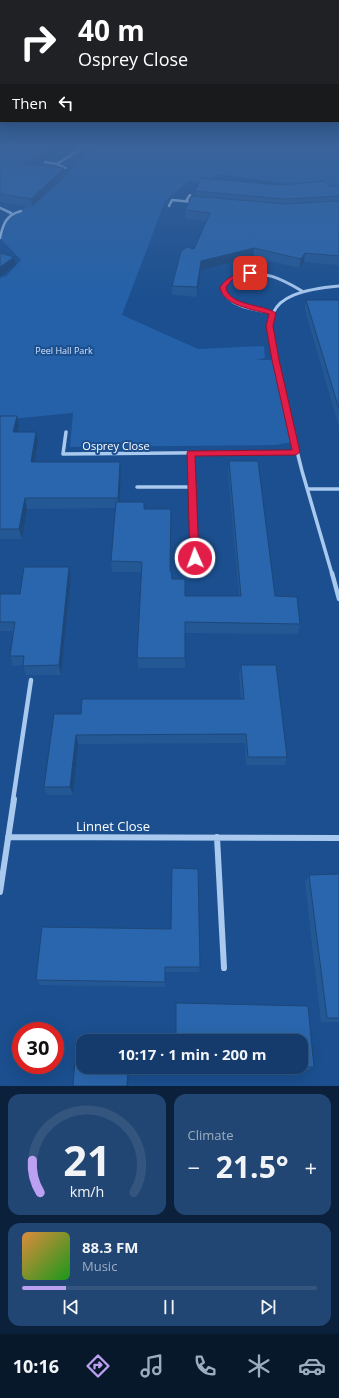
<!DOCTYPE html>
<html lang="en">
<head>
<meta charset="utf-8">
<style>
	:root { --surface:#143b6b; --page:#214673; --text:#f1f3f6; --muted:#9dadc1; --line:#33557e; --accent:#bca0f2 }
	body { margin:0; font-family:"Open Sans",sans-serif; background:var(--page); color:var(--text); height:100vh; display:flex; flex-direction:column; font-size:15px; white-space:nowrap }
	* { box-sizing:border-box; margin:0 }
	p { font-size:13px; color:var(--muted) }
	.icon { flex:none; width:22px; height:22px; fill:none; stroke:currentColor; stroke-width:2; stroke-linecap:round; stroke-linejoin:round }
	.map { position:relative; height:1086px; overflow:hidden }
	.details { display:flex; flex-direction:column; gap:8px; padding:8px; background:#0b203b; flex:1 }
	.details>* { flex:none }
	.top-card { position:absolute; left:0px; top:0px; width:339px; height:122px; box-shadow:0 4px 16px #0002,0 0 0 1px var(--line); background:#202124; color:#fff; overflow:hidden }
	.speed { position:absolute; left:12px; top:1022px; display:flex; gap:8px; font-size:20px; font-weight:700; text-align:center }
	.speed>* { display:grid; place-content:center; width:52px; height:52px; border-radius:50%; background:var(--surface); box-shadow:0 4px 16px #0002,0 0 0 1px var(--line); line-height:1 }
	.speed .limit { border:6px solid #d22; background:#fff; color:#111 }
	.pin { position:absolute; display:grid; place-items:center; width:34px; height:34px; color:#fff; margin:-17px; border-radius:8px; box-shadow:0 2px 6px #0006 }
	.me { position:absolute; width:44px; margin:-22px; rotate:358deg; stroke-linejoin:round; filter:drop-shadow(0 0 3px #0008) }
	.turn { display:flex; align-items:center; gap:14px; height:84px; padding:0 12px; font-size:18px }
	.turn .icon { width:52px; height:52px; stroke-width:2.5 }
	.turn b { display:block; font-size:28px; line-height:34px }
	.then { display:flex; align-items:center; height:38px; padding:0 12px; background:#0003; gap:8px; font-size:15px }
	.big { font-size:30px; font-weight:700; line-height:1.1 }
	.details .card { flex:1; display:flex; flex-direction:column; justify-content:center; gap:6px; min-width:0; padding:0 14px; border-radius:12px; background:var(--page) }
	.details .dial { align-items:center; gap:0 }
	.dial svg { height:104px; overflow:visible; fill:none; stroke:var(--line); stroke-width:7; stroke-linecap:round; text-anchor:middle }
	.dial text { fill:var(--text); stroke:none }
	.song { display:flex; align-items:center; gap:12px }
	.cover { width:48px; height:48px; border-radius:6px; background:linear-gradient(135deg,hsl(30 70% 55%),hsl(120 70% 35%)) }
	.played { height:4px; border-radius:2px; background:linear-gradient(90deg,var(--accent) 15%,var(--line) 15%) }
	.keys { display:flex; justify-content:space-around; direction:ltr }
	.heat { display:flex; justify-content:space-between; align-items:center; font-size:22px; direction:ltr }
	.details .tiles { flex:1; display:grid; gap:8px; grid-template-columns:1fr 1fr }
	.card:last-child { grid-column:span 2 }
	.trip { position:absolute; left:76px; top:1034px; width:232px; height:40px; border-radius:12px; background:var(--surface); box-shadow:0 4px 16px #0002,0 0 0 1px var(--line); font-weight:700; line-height:40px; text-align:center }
	.tabs { display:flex; height:64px; justify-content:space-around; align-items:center; background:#08182b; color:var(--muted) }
	.tabs .icon { width:28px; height:28px }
	.tabs .selected { color:var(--accent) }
	.tabs b { font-size:18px; color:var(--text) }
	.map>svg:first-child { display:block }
	.green { fill:#2461a8 }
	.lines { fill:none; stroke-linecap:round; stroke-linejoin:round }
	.minor-far4 { stroke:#a9c9ee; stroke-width:2.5 }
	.minor-far3 { stroke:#a9c9ee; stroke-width:3 }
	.minor-far2 { stroke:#a9c9ee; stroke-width:3.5 }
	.minor-far1 { stroke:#a9c9ee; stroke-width:4.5 }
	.minor { stroke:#a9c9ee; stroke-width:6 }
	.wall { fill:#245895 }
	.shaded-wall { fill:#1d4779 }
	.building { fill:#2a66ad; stroke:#1d4779 }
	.route { fill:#e11d48; stroke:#92132f }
	.labels { text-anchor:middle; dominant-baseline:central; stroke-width:4; stroke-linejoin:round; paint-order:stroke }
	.far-park-label { font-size:9px; fill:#cfe3fa; stroke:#1b4f8f }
	.street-label { font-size:11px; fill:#fff; stroke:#1b4f8f }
	.near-street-label { font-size:13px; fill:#fff; stroke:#1b4f8f }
</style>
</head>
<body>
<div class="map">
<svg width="339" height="1086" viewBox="0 0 339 1086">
	<rect width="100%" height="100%" fill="#1b4f8f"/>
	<path class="green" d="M91 148H339V191L218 174 208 183 189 181 165 201 122 315 198 349 264 346 265 358 256 360H275L293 442 276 445 70 447 73 413 0 420V278L6 276 21 260 1 239 7 221 60 182Z"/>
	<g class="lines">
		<path class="minor-far4" d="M45 162 57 164 65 168
			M57 164 82 148
			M186 201 190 195
			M169 206 172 200 193 202
			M0 208 11 213
			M0 238C3 224 6 215 21 211"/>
		<path class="minor-far3" d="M273 313C257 310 228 307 222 289 225 282 232 278 239 276 263 269 282 279 302 291
			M284 397C268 327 248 294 339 286"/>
		<path class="minor-far2" d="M283 396 302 471 332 574
			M66 432 63 454 296 452
			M191 453 195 558
			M137 487H192
			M308 489H339"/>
		<path class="minor-far1" d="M332 573 339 599
			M13 800 31 680"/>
		<path class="minor" d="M8 837 339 838
			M217 837 224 968
			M0 892 14 799"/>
	</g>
	<path class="wall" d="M0 148H68L44 160 35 165 65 176 32 207 0 202Z
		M280 185 329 186H339V266L338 265 304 262 299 268 254 257 201 270 197 297 172 295V286L194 249 206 221 185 219V210L195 196V191Z
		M306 300H339V427L305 310Z
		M0 416 19 426 17 432 38 443 35 462H120L121 472 119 502 144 509 170 571 172 579 185 596H239L228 472 229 461 275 596 300 624 298 634 185 633V668H138L137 658 141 572H112L111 561 115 508 27 509 22 539H0Z
		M71 577 61 675H26L23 665 13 666 10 656 13 631H0V594H20Z
		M241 665 287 757 285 765H246L245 743 78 744 73 795H47L44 787 81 714 241 699 239 675Z
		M339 874V1022H321L305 883 309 875Z
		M171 929 200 967 199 972H165V987L40 985 36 980Z
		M301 1041 314 1067 308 1070 175 1068V1067H301Z"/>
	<path class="shaded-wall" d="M52 148H68L44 160 24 171 23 164 43 152Z
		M64 168 65 176 32 207 31 199Z
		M254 248V257L201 270 197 297V287L201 261Z
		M305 253 304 262 299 268 301 259Z
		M14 257 16 265 0 276V267Z
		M17 416 19 426 15 443 13 432Z
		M36 432 38 443 33 473 31 462Z
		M120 462 121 472 119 508 118 498Z
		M25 498 27 509 22 539 19 529Z
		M69 567 71 577 61 675 59 665Z
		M76 735 78 744 73 795 70 787Z
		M128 1067H129L128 1086H127Z"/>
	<path class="building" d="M0 148H52L43 152 23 164 64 168 31 199 0 194Z
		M201 178 280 185 325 181 329 186H339V196L285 199 195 191Z
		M192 196 285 204 339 201V256L305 253 301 259 254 248 201 261 197 287 172 286 181 251 187 247 194 249 210 213 185 210Z
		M0 253 14 257 0 267Z
		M306 300H339V409Z
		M0 416H17L13 432H36L31 462H120L118 498H25L19 529H0Z
		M229 461H258L275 596 297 597 300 624 185 622V658H137L142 562 111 561 116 502H144V509H171L170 571H171L172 579H185V596H241Z
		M24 567H69L59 665 23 666 24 656H10L15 622H0V594H20Z
		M241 665H276L287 757H248L246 734 76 735 70 787H44L54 714H81L82 699H244Z
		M172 868 198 869 200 967H165V982L36 980 42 927 171 929Z
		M339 874V1018H327L309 875Z
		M176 1003 308 1006 314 1067H301V1041H176Z
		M75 1060H83V1067H128L127 1086H73Z"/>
	<linearGradient id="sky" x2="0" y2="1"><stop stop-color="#0f2b4f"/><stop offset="0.49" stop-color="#39639b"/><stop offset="1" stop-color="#39639b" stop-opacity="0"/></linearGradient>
	<rect width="339" height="300" fill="url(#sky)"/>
	<path class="route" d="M250 271 253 273 252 274 232 280 226 287C228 306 264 304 276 313L273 326 279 360 300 452 296 455 195 456 199 558 195 561 190 558 187 453 188 451 292 450 272 360 266 326 269 314C254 310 222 305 220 287 228 276 237 273 250 271Z"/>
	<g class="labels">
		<g class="far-park-label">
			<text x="64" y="350">Peel Hall Park</text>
		</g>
		<g class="street-label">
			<text x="116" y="445">Osprey Close</text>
		</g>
		<g class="near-street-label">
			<text x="113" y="826">Linnet Close</text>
		</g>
	</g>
</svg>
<div class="speed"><div class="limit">30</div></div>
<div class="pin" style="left:250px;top:273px;background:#d93025"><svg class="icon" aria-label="arrive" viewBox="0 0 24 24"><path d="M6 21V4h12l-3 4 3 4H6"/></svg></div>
<svg class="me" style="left:195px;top:558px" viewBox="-20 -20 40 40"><circle r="17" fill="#e11d48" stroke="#fff" stroke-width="3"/><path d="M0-11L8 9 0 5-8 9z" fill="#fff"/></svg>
<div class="trip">10:17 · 1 min · 200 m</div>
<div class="top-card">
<div class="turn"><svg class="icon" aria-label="right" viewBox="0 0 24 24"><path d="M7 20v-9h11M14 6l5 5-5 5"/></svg><div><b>40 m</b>Osprey Close</div></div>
<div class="then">Then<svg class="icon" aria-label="left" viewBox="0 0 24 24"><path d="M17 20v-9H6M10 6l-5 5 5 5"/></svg></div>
</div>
</div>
<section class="details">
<div class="tiles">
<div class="card dial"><svg viewBox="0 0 100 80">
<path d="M14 69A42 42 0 1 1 86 69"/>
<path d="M14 69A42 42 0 0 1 8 44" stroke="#bca0f2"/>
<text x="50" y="56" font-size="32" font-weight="700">21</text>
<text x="50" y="72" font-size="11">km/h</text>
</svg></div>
<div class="card"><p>Climate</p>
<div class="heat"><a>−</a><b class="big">21.5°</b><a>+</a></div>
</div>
<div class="card">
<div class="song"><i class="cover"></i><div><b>88.3 FM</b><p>Music</p></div></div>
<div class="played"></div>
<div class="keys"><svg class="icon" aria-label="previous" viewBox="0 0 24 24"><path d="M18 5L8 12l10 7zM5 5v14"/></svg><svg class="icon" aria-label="pause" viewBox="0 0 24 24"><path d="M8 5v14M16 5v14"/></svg><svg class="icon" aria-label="next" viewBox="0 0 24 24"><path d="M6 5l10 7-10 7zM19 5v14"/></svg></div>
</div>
</div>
</section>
<nav class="tabs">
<b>10:16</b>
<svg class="icon selected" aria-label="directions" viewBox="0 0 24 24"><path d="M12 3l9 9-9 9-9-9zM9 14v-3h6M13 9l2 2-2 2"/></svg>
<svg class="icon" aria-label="music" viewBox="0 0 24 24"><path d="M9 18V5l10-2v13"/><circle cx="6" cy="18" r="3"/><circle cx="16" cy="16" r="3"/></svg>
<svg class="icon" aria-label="phone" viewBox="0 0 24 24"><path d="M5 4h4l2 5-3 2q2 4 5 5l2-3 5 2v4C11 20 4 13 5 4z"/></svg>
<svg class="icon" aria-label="climate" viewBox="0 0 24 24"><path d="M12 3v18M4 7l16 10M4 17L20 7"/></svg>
<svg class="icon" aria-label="car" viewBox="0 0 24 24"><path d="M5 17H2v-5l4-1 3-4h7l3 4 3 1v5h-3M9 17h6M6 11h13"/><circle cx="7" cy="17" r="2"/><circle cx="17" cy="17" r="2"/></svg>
</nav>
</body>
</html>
